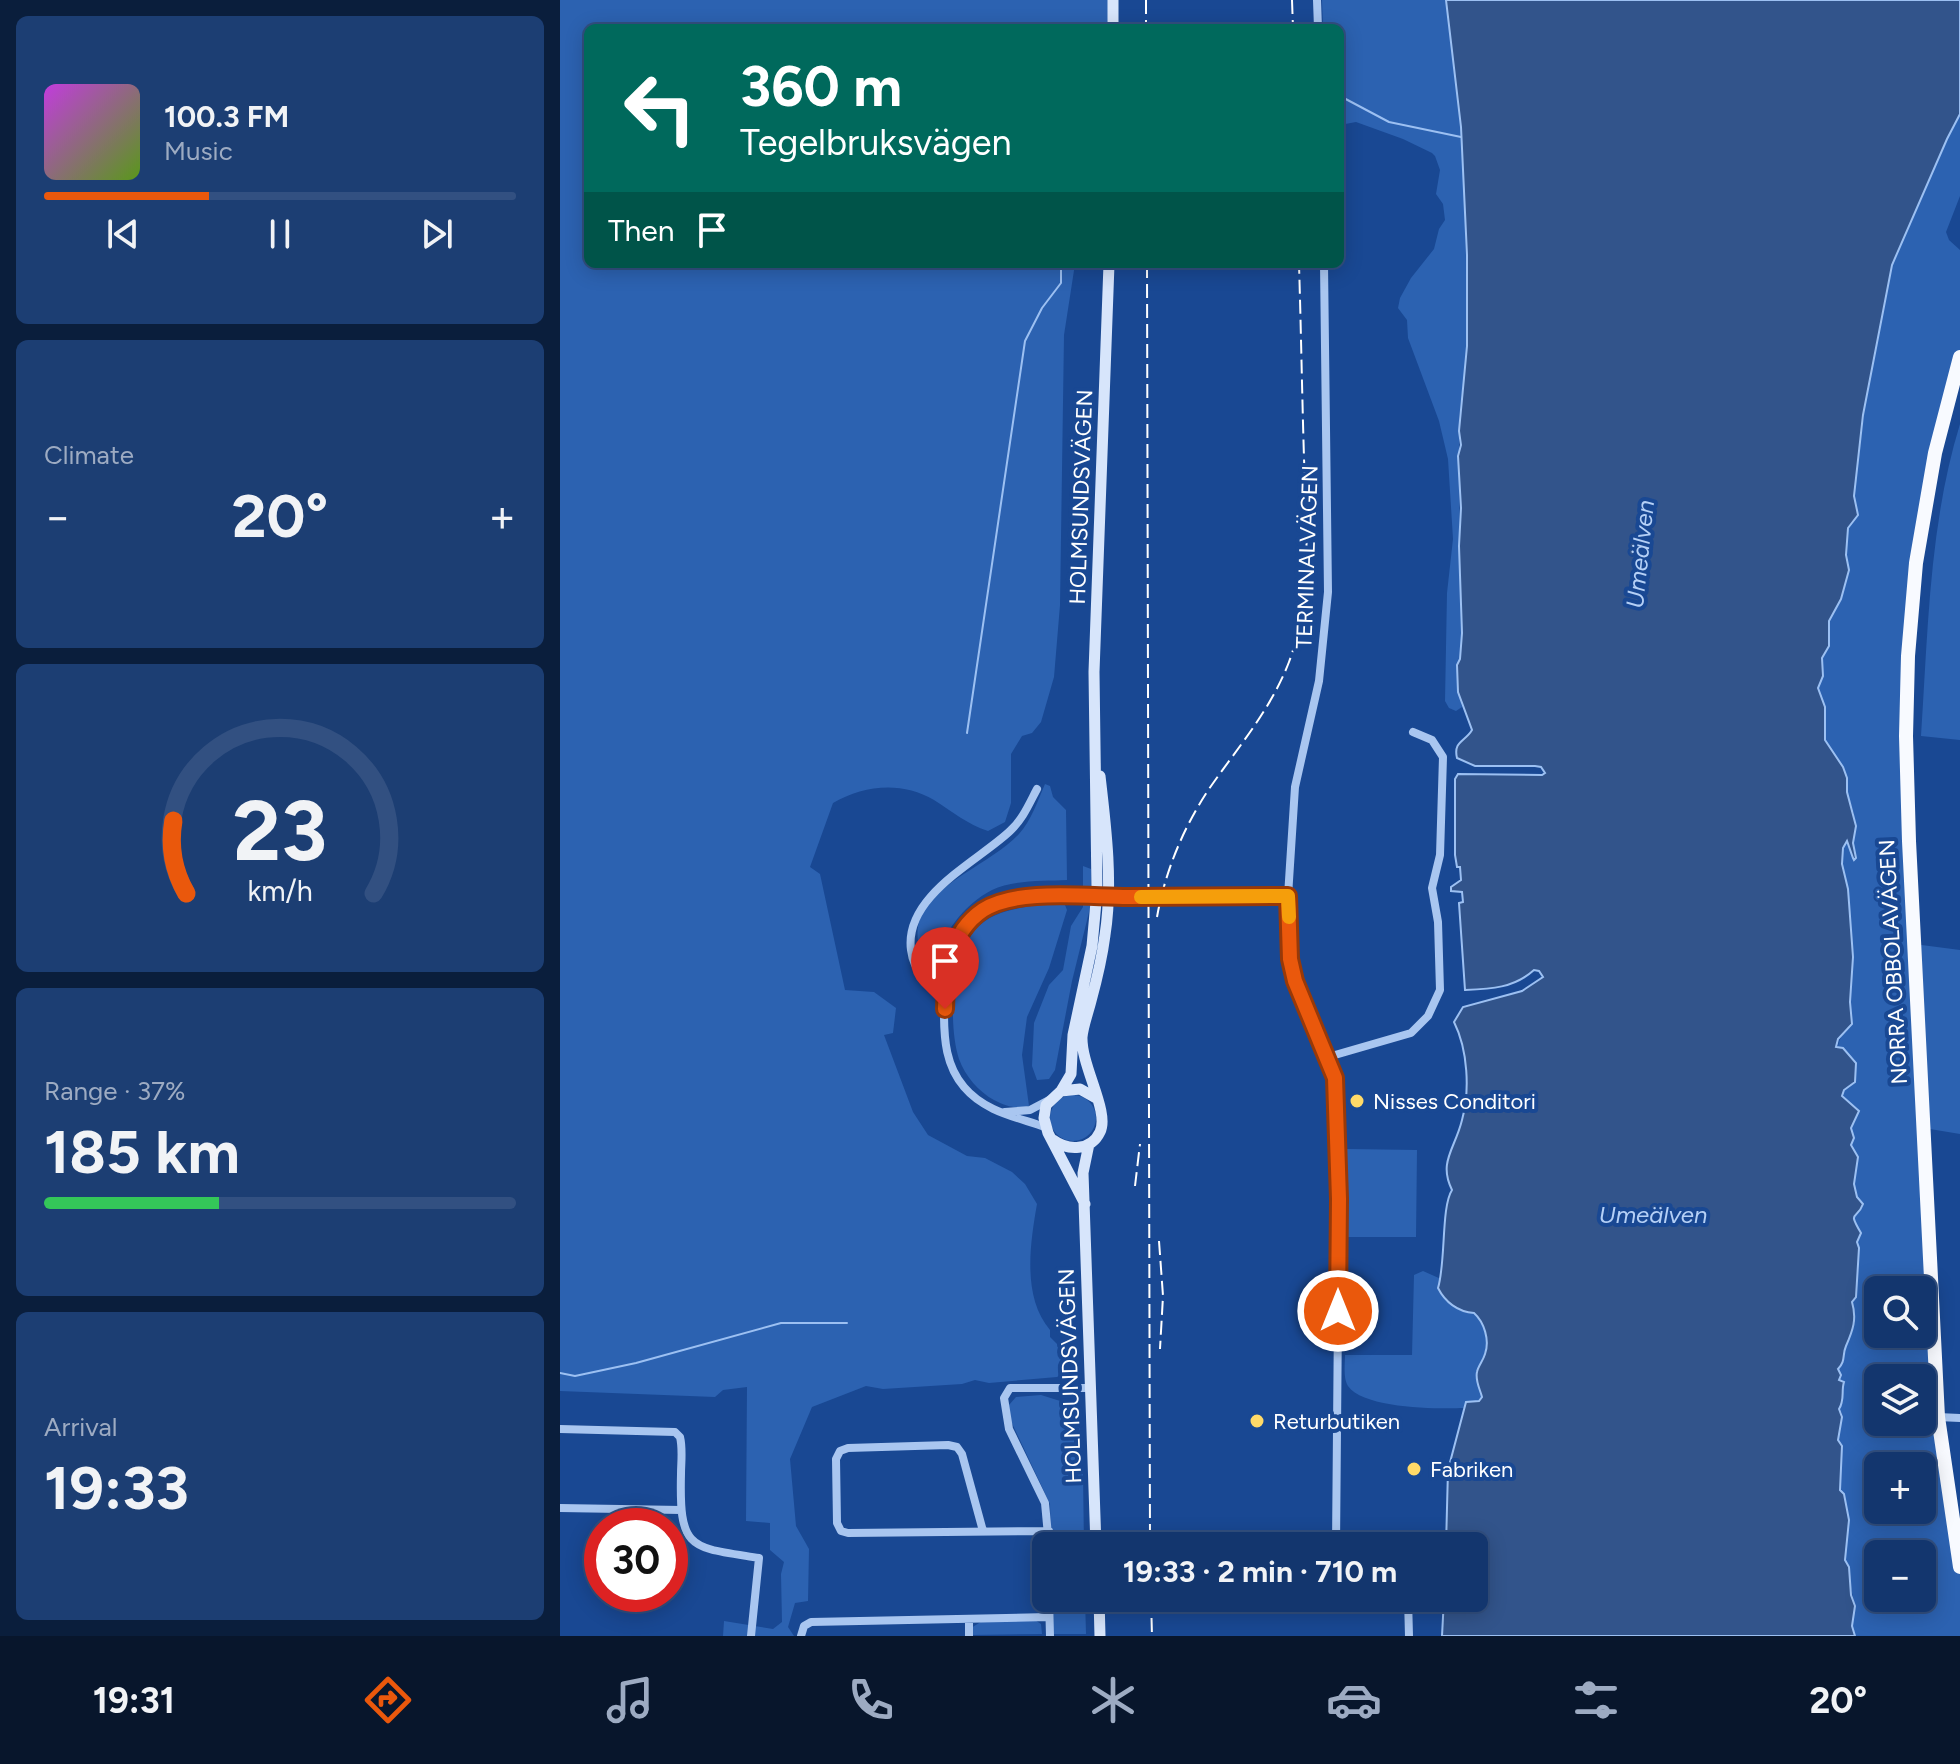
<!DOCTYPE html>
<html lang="en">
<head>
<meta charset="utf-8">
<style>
	:root { --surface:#13366e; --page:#1c3e73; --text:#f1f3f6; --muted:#9dabc2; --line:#325081; --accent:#ea580c }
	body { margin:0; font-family:Figtree,sans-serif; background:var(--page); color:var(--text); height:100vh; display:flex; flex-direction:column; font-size:30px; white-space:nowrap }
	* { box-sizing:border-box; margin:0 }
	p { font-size:26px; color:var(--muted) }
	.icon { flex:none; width:44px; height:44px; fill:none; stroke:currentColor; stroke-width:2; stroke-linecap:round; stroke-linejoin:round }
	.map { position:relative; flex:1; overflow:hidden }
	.details { display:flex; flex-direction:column; gap:16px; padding:16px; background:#0a1e3c; width:560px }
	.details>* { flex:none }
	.guide { position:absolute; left:24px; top:24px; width:760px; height:244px; border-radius:12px; box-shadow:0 4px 20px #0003,0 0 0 2px var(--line); background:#00695c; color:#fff; overflow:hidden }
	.buttons { position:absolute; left:1304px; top:1276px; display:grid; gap:16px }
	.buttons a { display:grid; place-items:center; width:72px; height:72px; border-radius:12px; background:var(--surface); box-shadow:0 4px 20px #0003,0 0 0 2px var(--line); font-size:40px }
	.speed { position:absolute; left:24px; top:1508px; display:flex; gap:16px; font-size:40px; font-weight:700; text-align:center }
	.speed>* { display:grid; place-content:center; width:104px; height:104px; border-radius:50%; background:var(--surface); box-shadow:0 4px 20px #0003,0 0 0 2px var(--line); line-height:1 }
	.speed .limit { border:12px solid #d22; background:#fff; color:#111 }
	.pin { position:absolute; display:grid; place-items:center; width:68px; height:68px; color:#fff; margin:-82px -34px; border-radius:50% 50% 50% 0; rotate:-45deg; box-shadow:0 0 8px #0007 }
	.pin .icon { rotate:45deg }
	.me { position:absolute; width:88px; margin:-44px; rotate:0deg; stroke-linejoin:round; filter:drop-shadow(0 0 6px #0008) }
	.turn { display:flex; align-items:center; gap:28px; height:168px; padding:0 24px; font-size:36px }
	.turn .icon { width:104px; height:104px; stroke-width:2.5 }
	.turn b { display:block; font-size:56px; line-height:68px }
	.then { display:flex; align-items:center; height:76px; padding:0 24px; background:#0003; gap:16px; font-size:30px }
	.big { font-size:60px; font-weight:700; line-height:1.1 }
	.details .widget { flex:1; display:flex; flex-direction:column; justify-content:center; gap:12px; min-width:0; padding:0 28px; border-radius:12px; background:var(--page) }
	.details .dial { align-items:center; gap:0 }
	.dial svg { height:208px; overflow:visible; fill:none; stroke:var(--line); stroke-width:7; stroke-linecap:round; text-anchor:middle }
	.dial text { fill:var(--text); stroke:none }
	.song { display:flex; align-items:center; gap:24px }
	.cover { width:96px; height:96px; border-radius:12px; background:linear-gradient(135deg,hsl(290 70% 55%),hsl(90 70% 35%)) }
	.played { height:8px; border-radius:4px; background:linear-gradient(90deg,var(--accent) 35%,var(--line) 35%) }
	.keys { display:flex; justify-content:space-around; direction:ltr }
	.heat { display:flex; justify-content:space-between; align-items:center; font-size:44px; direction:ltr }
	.charge { height:12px; border-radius:6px; background:linear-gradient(90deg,#34c759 37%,var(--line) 0) }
	.trip { position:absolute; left:472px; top:1532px; width:456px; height:80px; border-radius:12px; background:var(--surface); box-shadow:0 4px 20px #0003,0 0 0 2px var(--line); font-weight:700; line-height:80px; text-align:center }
	.tab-bar { display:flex; height:128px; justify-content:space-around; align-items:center; background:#08162c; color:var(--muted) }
	.tab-bar .icon { width:56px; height:56px }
	.tab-bar .current { color:var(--accent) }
	.tab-bar b { font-size:36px; color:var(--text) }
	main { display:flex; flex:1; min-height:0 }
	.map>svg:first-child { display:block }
	.green { fill:#2c62b1; fill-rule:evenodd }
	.water { fill:#32548b; stroke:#9cc0f2; stroke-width:2 }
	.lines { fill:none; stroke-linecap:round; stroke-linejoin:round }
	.stream { stroke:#9cc0f2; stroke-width:2 }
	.minor { stroke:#a9c6f0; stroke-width:8 }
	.secondary { stroke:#d7e5fb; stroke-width:11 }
	.trunk { stroke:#f8faff; stroke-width:14 }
	.rail { stroke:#fff; stroke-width:2; stroke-dasharray:14 6; stroke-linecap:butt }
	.minor-bridge { stroke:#a9c6f0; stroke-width:8 }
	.route-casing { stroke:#983908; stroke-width:20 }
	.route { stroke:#ea580c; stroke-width:14 }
	.slow { stroke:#f59e0b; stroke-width:14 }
	.poi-dot { fill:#ffda68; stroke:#194893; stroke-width:3 }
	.labels { text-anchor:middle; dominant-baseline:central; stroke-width:8; stroke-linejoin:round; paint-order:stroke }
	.street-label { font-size:22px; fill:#fff; stroke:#194893 }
	.poi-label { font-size:22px; fill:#fff; stroke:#194893; text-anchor:start }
	.water-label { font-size:24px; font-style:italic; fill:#b5d0f6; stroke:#194893 }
</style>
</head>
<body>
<main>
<section class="details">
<div class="widget">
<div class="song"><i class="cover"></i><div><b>100.3 FM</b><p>Music</p></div></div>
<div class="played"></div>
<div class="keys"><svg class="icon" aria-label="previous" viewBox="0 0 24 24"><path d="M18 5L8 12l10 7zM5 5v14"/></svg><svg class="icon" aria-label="pause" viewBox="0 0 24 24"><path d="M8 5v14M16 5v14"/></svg><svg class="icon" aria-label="next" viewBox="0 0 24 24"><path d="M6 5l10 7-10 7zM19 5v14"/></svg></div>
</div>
<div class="widget"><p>Climate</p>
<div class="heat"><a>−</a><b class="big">20°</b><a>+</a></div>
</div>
<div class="widget dial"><svg viewBox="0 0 100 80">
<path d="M14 69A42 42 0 1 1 86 69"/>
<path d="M14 69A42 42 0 0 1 9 41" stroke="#ea580c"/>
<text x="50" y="56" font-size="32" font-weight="700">23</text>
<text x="50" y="72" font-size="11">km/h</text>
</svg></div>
<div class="widget"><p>Range · 37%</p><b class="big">185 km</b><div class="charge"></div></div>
<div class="widget"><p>Arrival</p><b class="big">19:33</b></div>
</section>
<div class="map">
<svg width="1400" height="1636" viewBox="0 0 1400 1636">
	<rect width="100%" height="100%" fill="#194893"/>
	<path class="green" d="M0 0H550L547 28H28V264H515L504 335 500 605 494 677 481 722 472 733 462 736 451 754V803L445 822 428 831C407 824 393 812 374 800 342 781 304 785 273 803L250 867 260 874 285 990 314 992 336 1008 333 1033 324 1035 353 1112 368 1135 407 1156 425 1158 452 1172 465 1184 477 1204C470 1244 462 1297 490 1330V1337L498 1345 511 1351 507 1371 497 1377 429 1383 415 1380 402 1384 323 1389 306 1386 252 1407 230 1459 236 1526 249 1549 248 1601 235 1603 228 1627 234 1636H163L164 1621 213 1629 222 1622 221 1574 224 1562 210 1550V1523L186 1521 187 1387 163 1390 155 1397 0 1391Z
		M762 0H886C890 42 897 84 901 127 906 183 906 240 906 297 906 313 908 329 907 345 906 373 899 402 899 430 899 495 900 563 901 629 902 657 895 680 902 707L896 711 889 708 885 701 887 593 893 539 888 459 879 421 848 338 847 320 838 308 840 298 851 278 874 249 879 229 885 220 883 204 876 194 880 170 875 156 872 153 843 139 796 122 780 125V28H763Z
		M1400 114V196L1386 232 1389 240 1400 250V357L1350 623 1354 944 1400 950V1134L1364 1128 1373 1305 1400 1567V1636H1295L1292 1626 1295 1607 1285 1560 1287 1537 1279 1490 1282 1446 1277 1441 1282 1413 1279 1409 1283 1402 1278 1369 1282 1364 1284 1350 1295 1322 1292 1302 1298 1275 1299 1249 1294 1218 1303 1204 1297 1197 1294 1184 1298 1157 1291 1144 1294 1138 1291 1128 1298 1114V1109L1282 1096 1284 1090 1290 1087C1281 1059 1267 1047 1292 1024L1290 1002 1293 957 1288 889 1282 864 1283 848 1287 841 1293 858 1294 814 1287 792V778L1283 767 1265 740 1258 688 1263 676 1262 658 1269 646V621L1281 600 1289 571 1286 555 1288 528 1295 508 1294 496 1308 381 1332 265 1387 139ZM1318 1290H1362V1334H1318ZM1318 1378H1362V1422H1318ZM1318 1466H1362V1510H1318ZM1318 1554H1362V1598H1318Z
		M1400 424V740L1361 736C1368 632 1369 525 1400 424Z
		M485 784 490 786 493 797 506 810 507 880C484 881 452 880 432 890 403 905 380 936 374 968L365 969C360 954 354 935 360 919 371 884 434 862 459 834 471 821 478 800 485 784Z
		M523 866 531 869V904L512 981 495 1070 489 1079 477 1080 472 1066 474 1023 489 985 503 970 511 926 523 907Z
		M477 905H505L507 910 489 968 467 1017 462 1055 469 1106C457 1110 446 1106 434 1100 419 1092 405 1076 399 1059 388 1025 391 956 416 929 432 911 455 909 477 905Z
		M490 1118a23 23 0 1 1 46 0a23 23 0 1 1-46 0Z
		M787 1149 857 1150 856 1237H786Z
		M863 1271 881 1279 878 1288C886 1301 897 1313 914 1313 931 1329 929 1351 917 1369L922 1397 919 1401 906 1402 904 1408C879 1409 804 1409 788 1386 783 1378 785 1364 785 1355H852L854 1275Z
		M481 1395 513 1405 518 1411 523 1474 524 1546H491L490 1504 449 1417V1405L456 1397Z
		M492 1598H525L526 1634H492Z
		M424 1620H475L481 1624 482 1634 411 1635V1628Z"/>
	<path class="water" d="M886 0H1400V114L1387 139 1332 265 1303 415 1294 496 1298 515 1288 528 1286 555 1289 570 1281 599 1269 621V646L1262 658 1263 676 1258 688 1265 707V740L1283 767 1287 778V792L1296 826 1293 843 1296 858 1294 860 1293 858 1287 841 1283 848 1282 864 1288 889 1293 957 1290 1002 1292 1024 1278 1039 1276 1047 1283 1048 1296 1063 1295 1082 1284 1090 1282 1096 1299 1111 1291 1128 1294 1138 1291 1145 1298 1157 1294 1184 1297 1197 1303 1204C1297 1221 1287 1209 1301 1233L1297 1242 1299 1248 1296 1297 1292 1302C1297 1319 1293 1330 1286 1346 1282 1355 1286 1361 1278 1369L1281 1375 1279 1380 1284 1382C1281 1391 1285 1400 1279 1409L1282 1417 1278 1440 1282 1446 1280 1490 1284 1494 1289 1520 1285 1560 1289 1567 1291 1595 1295 1606 1292 1626 1295 1636H882L884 1598H914V1546H886L888 1470 906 1402 919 1401 922 1397C920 1389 915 1381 917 1372 918 1366 923 1361 925 1354 930 1340 924 1322 914 1313 898 1312 885 1302 878 1288 886 1262 881 1207 892 1190 878 1162 895 1149 902 1120 910 1091 908 1050 894 1022L903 1007 962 991 983 977 979 971 974 970C954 988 931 989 905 990L899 903 903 902 902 892 891 891V887L901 880 900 867H897L895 855V779L898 774 982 775 985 773 981 767 975 766H915L897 758C893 741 905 742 912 730L898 692 897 665 900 659 902 633 899 546 901 508 898 456 901 445 899 431 907 346V255L901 127Z"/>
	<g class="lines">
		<path class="stream" d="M780 96 829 122 901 137
			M407 733 465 341 482 308 501 283V264
			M0 1373 15 1376 76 1363 221 1323H287"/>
		<path class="minor" d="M757 0 758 28
			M764 264 768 592 759 681 735 787 728 896 730 959 735 981 775 1078 779 1199 776 1546
			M484 897C404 900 386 938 384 1013 384 1040 386 1066 404 1087 425 1112 457 1117 485 1127
			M625 897 728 896
			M386 988C366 980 354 973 351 950 344 896 417 862 450 831 463 819 469 804 477 789
			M768 1057 851 1033 868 1016 880 990 878 922 872 888 880 855 883 757 872 740 853 732
			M445 1112 470 1110 489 1100
			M1378 1417 1400 1418
			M0 1429 115 1432 120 1437C123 1449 121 1462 121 1474 119 1551 130 1547 199 1558L191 1636
			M0 1508 121 1510
			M423 1531 402 1454 397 1447 388 1445 288 1448 280 1451 276 1459 277 1523 281 1531 288 1533 489 1531
			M489 1546 485 1503 449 1429 444 1398 450 1388H529
			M489 1598 490 1636
			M848 1598 849 1636
			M409 1619V1636
			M241 1636 244 1626 251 1622 489 1617"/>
		<path class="secondary" d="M553 28V0
			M501 1091 520 1089 536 1098
			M493 1140C508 1151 531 1151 540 1132 550 1112 521 1066 522 1037 523 1026 528 1013 531 1001 537 979 542 958 545 935 553 884 546 827 540 776
			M529 1144 523 1173 536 1546
			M525 1204 488 1133 484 1118 486 1105 501 1091 511 1074 513 1035 532 946 537 891 534 672 549 264
			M539 1598 540 1636"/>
		<path class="trunk" d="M1400 357 1375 453 1356 563 1348 656 1346 736 1349 841 1378 1417 1400 1567"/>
		<path class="rail" d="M586 0V28
			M732 0 733 28
			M601 28 602 23
			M587 264 590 1546
			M597 917C605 872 623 828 649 789 678 747 710 711 729 662 753 597 746 526 744 458 742 393 741 329 739 264
			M575 1186 580 1144
			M599 1241 603 1296 600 1349
			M591 1598 592 1636"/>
		<path class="minor-bridge" d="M484 897H625"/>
	</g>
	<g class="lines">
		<g class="route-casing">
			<path id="route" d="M385 1009C386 972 389 933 423 910 457 888 528 897 568 897 622 897 675 896 728 896L730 959 735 981 775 1078 779 1199 778 1311"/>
		</g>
		<use href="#route" class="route"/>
		<path class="slow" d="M581 897 728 896 729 917"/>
	</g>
	<g class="poi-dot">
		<circle cx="797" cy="1101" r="8"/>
		<circle cx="697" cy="1421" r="8"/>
		<circle cx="854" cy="1469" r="8"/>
	</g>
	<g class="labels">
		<g class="street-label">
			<text transform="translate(521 497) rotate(-88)">HOLMSUNDSVÄGEN</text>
			<text transform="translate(747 557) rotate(-88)">TERMINALVÄGEN</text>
			<text transform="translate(1333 962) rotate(-93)">NORRA OBBOLAVÄGEN</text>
			<text transform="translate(510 1376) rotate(-92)">HOLMSUNDSVÄGEN</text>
		</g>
		<g class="poi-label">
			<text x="813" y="1101">Nisses Conditori</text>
			<text x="713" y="1421">Returbutiken</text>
			<text x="870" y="1469">Fabriken</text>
		</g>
		<g class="water-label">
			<text transform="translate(1080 554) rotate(-84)">Umeälven</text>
			<text x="1093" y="1214">Umeälven</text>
		</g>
	</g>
</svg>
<div class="buttons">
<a><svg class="icon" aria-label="search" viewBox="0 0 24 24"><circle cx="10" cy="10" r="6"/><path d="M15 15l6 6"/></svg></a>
<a><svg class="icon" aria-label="layers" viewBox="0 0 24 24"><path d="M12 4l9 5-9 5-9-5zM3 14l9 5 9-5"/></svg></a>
<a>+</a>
<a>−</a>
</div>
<div class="speed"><div class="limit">30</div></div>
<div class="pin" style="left:385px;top:1009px;background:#d93025"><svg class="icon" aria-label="arrive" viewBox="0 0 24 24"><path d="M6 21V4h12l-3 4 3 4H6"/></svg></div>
<svg class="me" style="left:778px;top:1311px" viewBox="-20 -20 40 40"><circle r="17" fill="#ea580c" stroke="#fff" stroke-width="3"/><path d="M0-11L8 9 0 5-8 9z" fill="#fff"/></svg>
<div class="trip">19:33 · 2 min · 710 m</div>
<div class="guide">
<div class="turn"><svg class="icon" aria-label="left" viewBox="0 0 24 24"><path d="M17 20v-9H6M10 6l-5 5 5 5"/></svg><div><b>360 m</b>Tegelbruksvägen</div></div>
<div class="then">Then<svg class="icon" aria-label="arrive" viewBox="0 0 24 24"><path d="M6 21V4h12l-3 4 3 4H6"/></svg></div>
</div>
</div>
</main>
<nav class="tab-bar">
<b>19:31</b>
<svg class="icon current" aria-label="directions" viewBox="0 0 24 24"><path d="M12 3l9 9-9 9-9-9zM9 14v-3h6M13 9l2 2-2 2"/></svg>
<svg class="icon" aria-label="music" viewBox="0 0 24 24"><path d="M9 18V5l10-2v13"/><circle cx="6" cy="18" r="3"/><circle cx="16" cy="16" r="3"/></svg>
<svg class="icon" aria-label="phone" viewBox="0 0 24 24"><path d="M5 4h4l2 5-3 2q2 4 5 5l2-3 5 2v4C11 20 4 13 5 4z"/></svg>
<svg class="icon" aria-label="climate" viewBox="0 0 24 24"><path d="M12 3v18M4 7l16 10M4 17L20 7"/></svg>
<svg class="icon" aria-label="car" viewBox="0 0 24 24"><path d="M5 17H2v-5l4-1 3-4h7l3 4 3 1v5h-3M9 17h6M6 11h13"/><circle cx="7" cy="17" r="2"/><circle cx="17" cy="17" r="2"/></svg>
<svg class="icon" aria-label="filters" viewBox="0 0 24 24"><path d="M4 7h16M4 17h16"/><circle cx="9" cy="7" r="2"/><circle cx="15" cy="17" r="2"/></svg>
<b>20°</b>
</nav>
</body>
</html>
